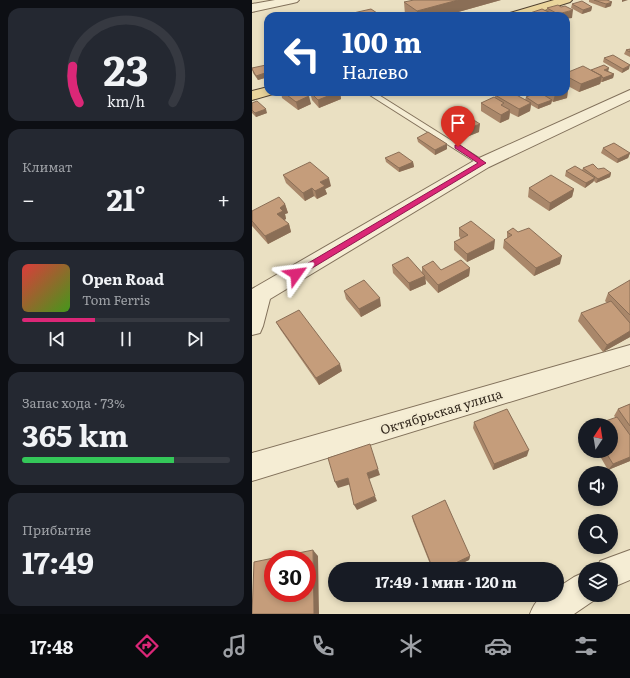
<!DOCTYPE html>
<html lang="ru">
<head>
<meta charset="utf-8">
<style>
	:root { --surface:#171b24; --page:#242831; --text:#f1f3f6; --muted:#9ea1a6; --line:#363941; --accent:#db2777 }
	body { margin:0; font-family:Literata,serif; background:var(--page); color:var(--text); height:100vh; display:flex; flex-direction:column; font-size:15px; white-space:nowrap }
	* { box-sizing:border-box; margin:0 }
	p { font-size:13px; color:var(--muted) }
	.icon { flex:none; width:22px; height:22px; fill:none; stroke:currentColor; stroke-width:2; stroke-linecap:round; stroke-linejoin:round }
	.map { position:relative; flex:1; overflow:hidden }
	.details { display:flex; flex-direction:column; gap:8px; padding:8px; background:#0d0f14; width:252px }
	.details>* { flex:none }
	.hud { position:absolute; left:12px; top:12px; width:306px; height:84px; border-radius:12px; box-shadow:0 2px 6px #0003; background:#1a4fa0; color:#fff; overflow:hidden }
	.needle { width:26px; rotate:12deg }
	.fabs { position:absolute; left:326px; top:418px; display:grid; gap:8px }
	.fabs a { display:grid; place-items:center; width:40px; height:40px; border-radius:50%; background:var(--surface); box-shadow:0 2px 6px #0003; font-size:20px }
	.speed { position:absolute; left:12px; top:550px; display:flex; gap:8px; font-size:20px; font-weight:700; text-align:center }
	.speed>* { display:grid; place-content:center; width:52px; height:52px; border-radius:50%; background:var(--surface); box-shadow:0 2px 6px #0003; line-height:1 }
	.speed .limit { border:6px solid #d22; background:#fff; color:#111 }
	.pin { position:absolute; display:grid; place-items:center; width:34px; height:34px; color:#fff; margin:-41px -17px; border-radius:50% 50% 50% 0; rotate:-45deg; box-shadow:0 0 4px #0007 }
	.pin .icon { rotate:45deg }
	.me { position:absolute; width:44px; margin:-22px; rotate:59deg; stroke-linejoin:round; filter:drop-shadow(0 0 3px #0008) }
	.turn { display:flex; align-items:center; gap:14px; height:84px; padding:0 12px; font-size:18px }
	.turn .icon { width:52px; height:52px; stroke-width:2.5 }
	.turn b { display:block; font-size:28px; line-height:34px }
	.big { font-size:30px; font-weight:700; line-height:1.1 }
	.details .tile { flex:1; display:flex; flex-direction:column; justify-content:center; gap:6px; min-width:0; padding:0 14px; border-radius:12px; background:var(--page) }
	.details .dial { align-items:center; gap:0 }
	.dial svg { height:104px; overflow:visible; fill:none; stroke:var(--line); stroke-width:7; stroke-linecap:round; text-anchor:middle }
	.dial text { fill:var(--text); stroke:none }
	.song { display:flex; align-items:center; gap:12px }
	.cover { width:48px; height:48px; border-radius:6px; background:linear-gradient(135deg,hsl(0 70% 55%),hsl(100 70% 35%)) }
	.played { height:4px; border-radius:2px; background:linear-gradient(90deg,var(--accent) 35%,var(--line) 35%) }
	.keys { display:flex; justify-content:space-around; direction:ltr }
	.heat { display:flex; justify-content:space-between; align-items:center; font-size:22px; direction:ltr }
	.charge { height:6px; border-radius:3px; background:linear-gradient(90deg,#34c759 73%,var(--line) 0) }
	.trip { position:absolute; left:76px; top:562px; width:236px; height:40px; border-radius:20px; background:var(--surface); box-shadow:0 2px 6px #0003; font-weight:700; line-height:40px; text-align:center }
	.tab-bar { display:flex; height:64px; justify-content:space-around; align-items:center; background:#090b0e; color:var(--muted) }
	.tab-bar .icon { width:28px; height:28px }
	.tab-bar .selected { color:var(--accent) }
	.tab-bar b { font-size:18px; color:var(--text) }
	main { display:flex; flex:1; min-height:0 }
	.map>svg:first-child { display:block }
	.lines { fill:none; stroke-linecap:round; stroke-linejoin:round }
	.service-casing { stroke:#82715b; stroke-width:2 }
	.minor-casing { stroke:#82715b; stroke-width:2 }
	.tertiary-casing { stroke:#82715b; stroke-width:2 }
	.primary-casing { stroke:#50402f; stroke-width:2 }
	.service { fill:#f5edd4; fill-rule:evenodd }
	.minor { fill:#f5edd4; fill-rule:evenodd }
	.tertiary { fill:#f5edd4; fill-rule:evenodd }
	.primary { fill:#ead59c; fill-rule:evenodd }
	.wall { fill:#a9876a }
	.shaded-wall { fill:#8a6e56 }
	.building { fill:#c59d7b; stroke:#8a6e56; fill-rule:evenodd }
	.route { fill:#db2777; stroke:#8e194d }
	.labels { text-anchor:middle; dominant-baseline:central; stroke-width:4; stroke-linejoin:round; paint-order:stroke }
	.street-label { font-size:13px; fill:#33291e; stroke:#f2ead1 }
</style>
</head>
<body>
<main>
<section class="details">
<div class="tile dial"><svg viewBox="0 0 100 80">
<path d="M14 69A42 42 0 1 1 86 69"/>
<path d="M14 69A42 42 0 0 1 9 41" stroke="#db2777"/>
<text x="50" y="56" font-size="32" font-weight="700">23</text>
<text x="50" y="72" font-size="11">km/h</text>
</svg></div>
<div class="tile"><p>Климат</p>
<div class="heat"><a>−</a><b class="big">21°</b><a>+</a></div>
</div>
<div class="tile">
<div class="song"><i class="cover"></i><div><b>Open Road</b><p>Tom Ferris</p></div></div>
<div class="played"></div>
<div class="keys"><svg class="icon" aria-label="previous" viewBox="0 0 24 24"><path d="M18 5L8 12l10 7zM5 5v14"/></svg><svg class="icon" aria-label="pause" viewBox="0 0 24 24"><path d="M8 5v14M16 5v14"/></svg><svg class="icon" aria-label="next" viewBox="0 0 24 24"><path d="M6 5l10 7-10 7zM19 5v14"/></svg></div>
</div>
<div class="tile"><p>Запас хода · 73%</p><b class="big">365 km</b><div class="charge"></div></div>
<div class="tile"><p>Прибытие</p><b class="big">17:49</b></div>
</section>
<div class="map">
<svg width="378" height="614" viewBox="0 0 378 614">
	<rect width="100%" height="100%" fill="#eae0c2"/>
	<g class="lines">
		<g class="service-casing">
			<path id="service" d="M113 92H122L235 163 231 166 228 165Z"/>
		</g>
		<g class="minor-casing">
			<path id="minor" d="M378 90V100L237 167 18 299 11 326 8 333 0 335V289L225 159Z
				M378 345V365L0 481V453Z
				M378 550V580L359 588V569H345L348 561Z
				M333 572V595H346L344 599 322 614H278C284 599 289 595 305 595V588L322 577Z"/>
		</g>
		<g class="tertiary-casing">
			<path id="tertiary" d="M23 0H47L45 2 41 3 0 12V4Z"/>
		</g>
		<g class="primary-casing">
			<path id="primary" d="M302 0H320L318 2 274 16H256L258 13Z
				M16 87V92H23L21 94 0 100V91Z"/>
		</g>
		<use href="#service" class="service"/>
		<use href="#minor" class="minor"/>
		<use href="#tertiary" class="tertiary"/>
		<use href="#primary" class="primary"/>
	</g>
	<path class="wall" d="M249 0 192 16H155L153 15 152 2Z
		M337 0H355L359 6 353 8 337 2Z
		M320 4 340 7 339 11 330 14 319 8Z
		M295 8 320 18 314 16H266L277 14 278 13 295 11Z
		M378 49V57L372 54 374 50Z
		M352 58 377 69 370 73 351 62Z
		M0 68 16 69V77L6 80 1 73Z
		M339 70 356 71 362 74 361 78 350 82H349L348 84 327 92 314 85V73Z
		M316 89 315 98 301 102 300 101 299 104 286 109 279 105 278 111 266 117 258 113 257 119 248 123 229 111V103L243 98V95L273 100 274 97 288 92H314Z
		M29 92H52L59 104 46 110 30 98Z
		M58 92H88L89 99 67 108 60 100Z
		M0 103 15 113 4 117 0 113Z
		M194 118 227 132 212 138 194 126Z
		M165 138 195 149 183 155 166 142Z
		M351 148 378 153 376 158 365 163 349 153Z
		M133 158 161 162 162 167 147 172 134 162Z
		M331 168 346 169 359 173 358 177 344 183 342 181 341 182 333 188 313 176 314 171 330 170Z
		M31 175 79 186 73 189 75 194 65 199 62 196 53 201 34 183Z
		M277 188 322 189 320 197 297 211 276 197Z
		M33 204 36 213 33 214 34 219 32 220 37 224 39 232 16 244 0 226V211Z
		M207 228 242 249 215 262 202 250V242L209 239 207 236Z
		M255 232 308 264 282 276 251 248 252 240 255 238Z
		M140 265 170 272V267L189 270 218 268 217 276 186 293 173 279 174 284 158 291 141 273Z
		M378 281V337L351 352 326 321 329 313 355 303 353 301 356 293Z
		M92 291 129 306 109 317 94 299Z
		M24 322 90 371 67 385 28 329Z
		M378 404V461L356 470 345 451H359L364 418 362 416 366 409Z
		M222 422 275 456 241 470 221 428Z
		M160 516 218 556 217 560 198 569H180L161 521Z"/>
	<path class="shaded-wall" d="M206 0H249L192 16H165V11Z
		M370 0H376L370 2Z
		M360 2 359 6 353 8 354 4Z
		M340 7 339 11 330 14 331 10Z
		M321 10 320 18 314 19V16H306V14Z
		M378 65 377 69 370 73 371 69Z
		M357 68 356 72 352 70Z
		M16 72V77L6 80 4 76Z
		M362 74 361 78 350 82 351 78Z
		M350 76 348 84 327 92 329 84Z
		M316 89 315 98 301 102 303 94 309 92H314V90Z
		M86 92H88L89 99 67 108 66 100Z
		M57 96 59 104 46 110 44 102Z
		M300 100 299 104 286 109V105Z
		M279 103 278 111 266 117 267 109Z
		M14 109 15 113 4 117 3 113Z
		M258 110 257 119 248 123 249 115Z
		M228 124 227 132 212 138V130Z
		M195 144V149L183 155V150Z
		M378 153 376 158 365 163 366 159Z
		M161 162 162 167 147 172V168Z
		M359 173 358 177 344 183 346 179Z
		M77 178 79 186 73 189 75 194 65 199 63 191 68 182Z
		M343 178 341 182 333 188 334 183Z
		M60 188 62 196 53 201 51 193Z
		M322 189 320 197 297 211 298 203Z
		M33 204 36 213 33 214 34 219 28 222 25 214 28 208Z
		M37 224 39 232 16 244 13 236Z
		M243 240 242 249 215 262V254Z
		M310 256 308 264 282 276 284 268Z
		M218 268 217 276 186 293V285Z
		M173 276 174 284 158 291 157 283Z
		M128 298 129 306 109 317 107 309Z
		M378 331V337L351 352 355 345Z
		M88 364 90 371 67 385 64 378Z
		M277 450 275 456 241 470 242 464Z
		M378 457V461L356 470 361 464Z
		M126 469 128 475 117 479 115 473Z
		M96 478 99 484 86 488 83 482Z
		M123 496 125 501 105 510 102 505Z
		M61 550 66 556 67 614H62Z
		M218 556 217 560 198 569H191Z"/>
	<path class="building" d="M162 0H206L165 11 152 2Z
		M342 0H355L360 2 354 4Z
		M330 1 340 7 331 10 320 4Z
		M306 5 309 7 313 6 321 10 306 14 295 8Z
		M119 9 128 15 125 16H88Z
		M290 9 305 16H283L278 13Z
		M276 14 280 16H266Z
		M378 49V52L374 50Z
		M361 55 378 65 371 69 352 58Z
		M14 65 16 69V72L4 76 0 69V68Z
		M352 65 357 68 352 70 362 74 351 78 350 77V76L339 70Z
		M331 66 350 76 329 84 314 76V73Z
		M31 92H52L57 96 44 102Z
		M58 92H86L66 100Z
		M253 92H259L279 103 267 109 243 95Z
		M287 92 300 100 286 105 274 97Z
		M300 92H309L303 94Z
		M242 97 252 103 249 105 258 110 249 115 229 103Z
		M5 101 14 109 3 113 0 110V103Z
		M209 112 228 124 212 130 194 118Z
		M176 132 195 144 183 150 165 138Z
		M362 143 378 153 366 159 351 148Z
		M147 152 161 162 147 168 133 158Z
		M58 162 77 178 68 182 73 186 63 191 60 188 51 193 31 175Z
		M341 164 346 169 352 168 359 173 346 179 331 168Z
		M323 166 343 178 334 183 314 171Z
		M299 175 322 189 298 203 277 188Z
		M27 197 33 204 28 208 31 211 25 214 37 224 13 236 0 221V211Z
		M219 221 243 240 215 254 202 242 216 235 207 228Z
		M261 228 266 232 277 228 310 256 284 268 252 240 260 235 255 232Z
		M156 257 173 276 157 283 140 265Z
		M209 260 218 268 186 285 170 267 181 261 189 270Z
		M112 280 128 298 107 309 92 291Z
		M378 280V315L356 293Z
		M359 301 378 323V331L355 345 329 313Z
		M47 310 88 364 64 378 24 322Z
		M378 404V426L366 409Z
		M255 409 277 450 242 464 222 422Z
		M365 417 378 435V457L361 464 353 451H359V425H342Z
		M118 444 126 469 115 473 123 496 102 505 96 478 83 482 76 458Z
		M193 500 218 556 191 569H181L160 516Z
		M61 550 62 614H0L2 562ZM21 559H55V593H21Z"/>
	<path class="route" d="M203 145H208L234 163 47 276H41L40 274 41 272 226 163 203 148Z"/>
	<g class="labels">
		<g class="street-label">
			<text transform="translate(189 411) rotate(-17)">Октябрьская улица</text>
		</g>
	</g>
</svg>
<div class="fabs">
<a><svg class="needle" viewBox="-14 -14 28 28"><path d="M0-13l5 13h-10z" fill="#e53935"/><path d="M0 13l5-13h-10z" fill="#9ea1a6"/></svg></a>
<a><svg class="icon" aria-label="sound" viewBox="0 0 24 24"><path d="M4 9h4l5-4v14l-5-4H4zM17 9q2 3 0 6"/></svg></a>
<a><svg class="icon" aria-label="search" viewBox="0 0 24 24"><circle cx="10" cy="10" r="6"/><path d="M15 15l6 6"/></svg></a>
<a><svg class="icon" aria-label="layers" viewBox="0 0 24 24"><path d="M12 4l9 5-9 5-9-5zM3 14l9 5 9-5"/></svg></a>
</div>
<div class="speed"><div class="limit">30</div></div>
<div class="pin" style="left:206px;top:147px;background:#d93025"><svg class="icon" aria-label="arrive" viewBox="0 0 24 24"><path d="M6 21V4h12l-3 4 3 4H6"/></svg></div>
<svg class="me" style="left:44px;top:274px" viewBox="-20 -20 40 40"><path d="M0-17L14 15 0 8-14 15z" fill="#db2777" stroke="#fff" stroke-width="4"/></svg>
<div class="trip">17:49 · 1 мин · 120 m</div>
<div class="hud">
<div class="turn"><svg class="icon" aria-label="left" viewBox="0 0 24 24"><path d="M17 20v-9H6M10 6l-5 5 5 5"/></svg><div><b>100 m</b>Налево</div></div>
</div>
</div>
</main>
<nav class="tab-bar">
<b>17:48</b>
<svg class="icon selected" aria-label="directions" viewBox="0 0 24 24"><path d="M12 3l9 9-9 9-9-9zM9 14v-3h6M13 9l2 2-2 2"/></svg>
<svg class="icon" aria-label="music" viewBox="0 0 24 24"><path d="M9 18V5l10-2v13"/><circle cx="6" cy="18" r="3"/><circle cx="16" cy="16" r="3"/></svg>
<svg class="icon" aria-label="phone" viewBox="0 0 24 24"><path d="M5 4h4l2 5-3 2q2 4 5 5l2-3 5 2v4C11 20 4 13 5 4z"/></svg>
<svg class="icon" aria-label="climate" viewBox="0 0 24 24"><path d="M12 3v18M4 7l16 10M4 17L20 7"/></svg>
<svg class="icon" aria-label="car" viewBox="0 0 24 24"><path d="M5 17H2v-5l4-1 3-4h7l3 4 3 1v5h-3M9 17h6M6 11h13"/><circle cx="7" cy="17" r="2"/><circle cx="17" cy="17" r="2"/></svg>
<svg class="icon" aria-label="filters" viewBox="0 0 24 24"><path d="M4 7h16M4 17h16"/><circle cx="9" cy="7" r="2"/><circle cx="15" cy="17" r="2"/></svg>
</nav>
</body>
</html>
